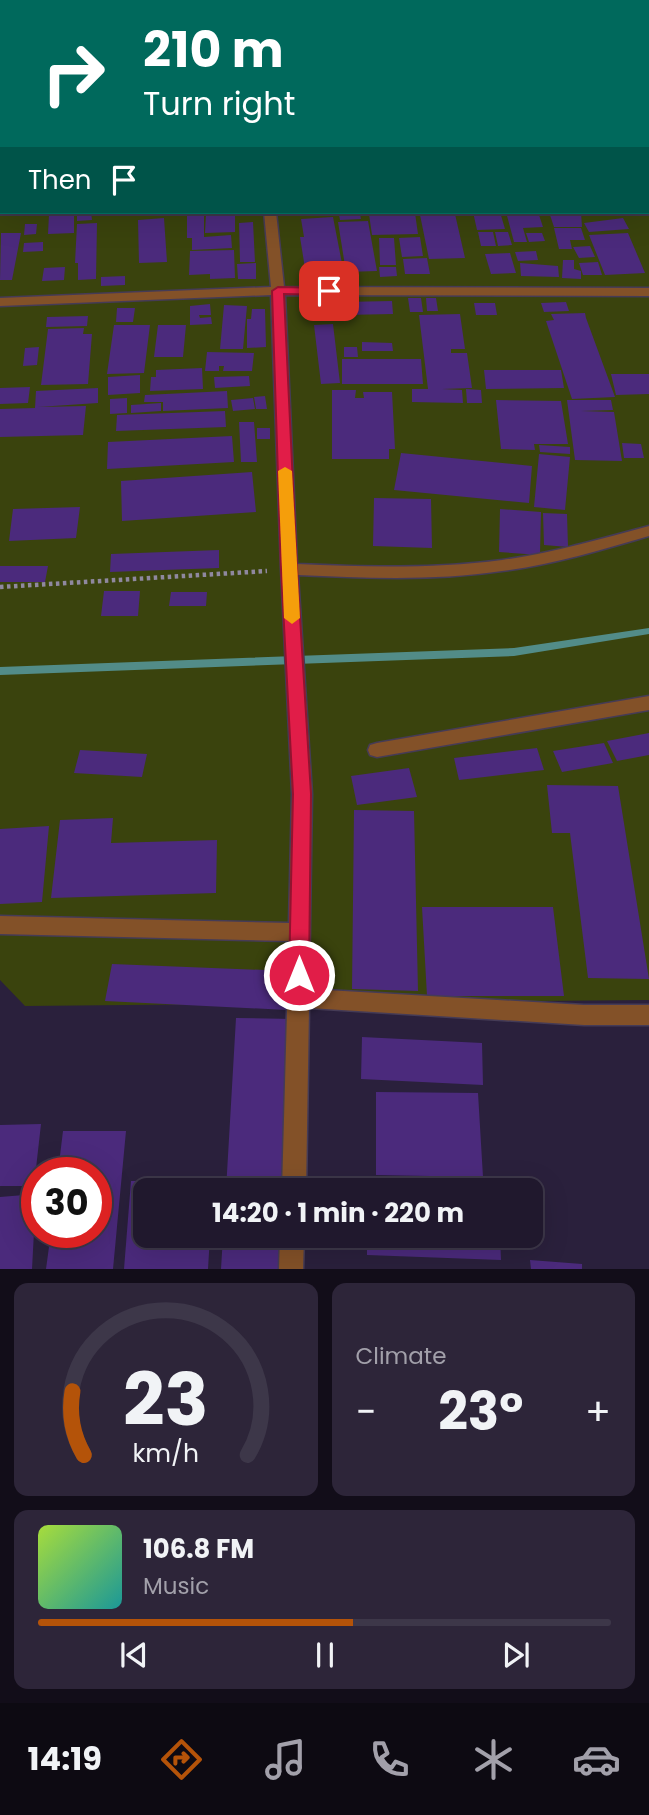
<!DOCTYPE html>
<html lang="en">
<head>
<meta charset="utf-8">
<style>
	:root { --surface:#20182d; --page:#2d2539; --text:#f1f3f6; --muted:#a2a0aa; --line:#3d3749; --accent:#b45309 }
	body { margin:0; font-family:Poppins,sans-serif; background:var(--page); color:var(--text); height:100vh; display:flex; flex-direction:column; font-size:26px; white-space:nowrap }
	* { box-sizing:border-box; margin:0 }
	p { font-size:23px; color:var(--muted) }
	.icon { flex:none; width:38px; height:38px; fill:none; stroke:currentColor; stroke-width:2; stroke-linecap:round; stroke-linejoin:round }
	.map { position:relative; height:1269px; overflow:hidden }
	.panel { display:flex; flex-direction:column; gap:14px; padding:14px; background:#120d19; flex:1 }
	.panel>* { flex:none }
	.banner { position:absolute; left:0px; top:0px; width:649px; height:214px; box-shadow:0 7px 28px #0002,0 0 0 2px var(--line); background:#00695c; color:#fff; overflow:hidden }
	.speed { position:absolute; left:21px; top:1157px; display:flex; gap:14px; font-size:35px; font-weight:700; text-align:center }
	.speed>* { display:grid; place-content:center; width:91px; height:91px; border-radius:50%; background:var(--surface); box-shadow:0 7px 28px #0002,0 0 0 2px var(--line); line-height:1 }
	.speed .limit { border:10px solid #d22; background:#fff; color:#111 }
	.pin { position:absolute; display:grid; place-items:center; width:60px; height:60px; color:#fff; margin:-30px; border-radius:14px; box-shadow:0 4px 10px #0006 }
	.me { position:absolute; width:77px; margin:-38px; rotate:0deg; stroke-linejoin:round; filter:drop-shadow(0 0 5px #0008) }
	.turn { display:flex; align-items:center; gap:24px; height:147px; padding:0 28px; font-size:32px }
	.turn .icon { width:91px; height:91px; stroke-width:2.5 }
	.turn b { display:block; font-size:49px; line-height:60px }
	.then { display:flex; align-items:center; height:66px; padding:0 28px; background:#0003; gap:14px; font-size:26px }
	.big { font-size:52px; font-weight:700; line-height:1.1 }
	.panel .card { flex:1; display:flex; flex-direction:column; justify-content:center; gap:10px; min-width:0; padding:0 24px; border-radius:14px; background:var(--page) }
	.panel .dial { align-items:center; gap:0 }
	.dial svg { height:182px; overflow:visible; fill:none; stroke:var(--line); stroke-width:7; stroke-linecap:round; text-anchor:middle }
	.dial text { fill:var(--text); stroke:none }
	.song { display:flex; align-items:center; gap:21px }
	.cover { width:84px; height:84px; border-radius:10px; background:linear-gradient(135deg,hsl(80 70% 55%),hsl(180 70% 35%)) }
	.played { height:7px; border-radius:4px; background:linear-gradient(90deg,var(--accent) 55%,var(--line) 55%) }
	.keys { display:flex; justify-content:space-around; direction:ltr }
	.heat { display:flex; justify-content:space-between; align-items:center; font-size:38px; direction:ltr }
	.panel .tiles { flex:1; display:grid; gap:14px; grid-template-columns:1fr 1fr }
	.card:last-child { grid-column:span 2 }
	.trip { position:absolute; left:133px; top:1178px; width:410px; height:70px; border-radius:14px; background:var(--surface); box-shadow:0 7px 28px #0002,0 0 0 2px var(--line); font-weight:700; line-height:70px; text-align:center }
	.tabs { display:flex; height:112px; justify-content:space-around; align-items:center; background:#0d0a12; color:var(--muted) }
	.tabs .icon { width:49px; height:49px }
	.tabs .on { color:var(--accent) }
	.tabs b { font-size:32px; color:var(--text) }
	.map>svg:first-child { display:block }
	.green { fill:#3a430d; fill-rule:evenodd }
	.lines { fill:none; stroke-linecap:round; stroke-linejoin:round }
	.stream { fill:#528c88; fill-rule:evenodd }
	.building { fill:#4b2a7c }
	.minor-casing { stroke:#453b56; stroke-width:3 }
	.path { stroke:#8f889f; stroke-width:4.5; stroke-dasharray:3.5 3.5; stroke-linecap:butt }
	.minor { fill:#835128; fill-rule:evenodd }
	.route { fill:#e11d48; stroke:#92132f; stroke-width:2 }
	.slow { fill:#f59e0b }
</style>
</head>
<body>
<div class="map">
<svg width="649" height="1269" viewBox="0 0 649 1269">
	<rect width="100%" height="100%" fill="#2a203c"/>
	<path class="green" d="M0 0H649V1000L25 1006 0 980ZM2 2H648V212H2Z"/>
	<g class="lines">
		<path class="stream" d="M649 628V634L514 656 0 675V667L514 648Z"/>
	</g>
	<path class="building" d="M74 212V233L48 234 49 214Z
		M77 212H91L92 220 77 221Z
		M187 212H204V237L231 235 232 248 192 250V238H187Z
		M473 212H500L505 229 477 230Z
		M506 212H538L543 227 523 228 527 242H514Z
		M549 212H581L582 227H554Z
		M587 212H622V214L589 216Z
		M415 213 418 234 372 235 369 214Z
		M206 214H235V232L205 233Z
		M360 214 361 219 340 220 339 215Z
		M455 214 465 258 429 259 420 215Z
		M333 217 345 279 307 281 300 237H304L301 219Z
		M164 218 167 262 139 263 138 220Z
		M623 218 629 229 589 232 584 223Z
		M368 221 377 271 346 272 338 222Z
		M253 222 255 262H240L239 223Z
		M97 223 96 279 78 280V263H75L77 224Z
		M25 224H37L36 234 24 235Z
		M554 228H581L585 240H570L572 249H559Z
		M478 232H493L496 246H481Z
		M495 232H508L512 245 498 246Z
		M1 233H21L12 280H0Z
		M526 233H542L545 241 529 242Z
		M628 233 645 273 605 275 589 235Z
		M420 237 423 256 402 257 399 238Z
		M379 238H394L396 265H380Z
		M43 242V251L23 252 24 243Z
		M590 246 595 257 579 258 573 247Z
		M234 250 235 278 210 279V274L189 275 190 251Z
		M536 251 538 260 518 261 515 252Z
		M510 253 516 273 491 274 485 254Z
		M427 258 430 274H405L403 259Z
		M563 260H574V269L581 271V279L562 278Z
		M598 262 602 275H583L579 263Z
		M256 263V279H238L237 264Z
		M520 263 558 266 559 277 521 276Z
		M65 267 64 280 42 281 44 268Z
		M379 267H396L397 276 380 277Z
		M125 276V285L101 286V277Z
		M408 298H421L423 312H410Z
		M426 298H436L438 311H427Z
		M392 301 393 314 344 315 343 302Z
		M330 302 331 320H313V303Z
		M566 302 569 311 544 312 541 303Z
		M474 303H495L497 315H476Z
		M210 304 211 315H199L200 318 211 317 212 324 190 325V306Z
		M224 305 247 306 243 349H220Z
		M117 308H135L133 322H116Z
		M252 309H265L266 347 247 348V319H251Z
		M585 313 586 318 615 397 572 399 546 321 554 320 551 314Z
		M460 314 465 349H451V353H467L472 388 442 389 462 390 463 403 412 402V389H428L419 315Z
		M88 316 87 326 46 327 47 317Z
		M333 324 340 383 321 384 314 325Z
		M114 325H150L144 373 107 374Z
		M158 325H186L183 357H154Z
		M84 328 83 334H92L88 384 41 385 48 329Z
		M362 342 392 343 393 351H362Z
		M39 347 37 365 23 366 25 348Z
		M344 347H357L358 357H344Z
		M207 352 254 353 252 371H223L224 366H219V371H205Z
		M342 359H421L423 384H342Z
		M202 368 203 389 150 391 151 377H156V370Z
		M484 370H561L564 388 486 389Z
		M611 374H649V394L616 395Z
		M140 375V393L108 395V377Z
		M249 376 250 386 215 388 214 377Z
		M30 387 28 403 0 404V388Z
		M98 388V403L38 407 86 406 83 435 0 437V409L35 408 36 391Z
		M466 389 481 390 482 403H467Z
		M332 390H356L355 398H364L363 392H392L395 449H389V459H332Z
		M227 391 228 408 163 411V402H144L145 395Z
		M265 396 267 409H256L254 397Z
		M127 398V413L110 414V399Z
		M253 398 255 409 233 411 231 400Z
		M496 400 561 401 568 444H534L535 450 501 449Z
		M567 400H611L613 410 581 411 614 412 622 461 575 460Z
		M161 403V411L131 413V405Z
		M225 411 226 427 116 431 117 415Z
		M239 422H254L257 462H241Z
		M257 428H270V439H257Z
		M232 436 234 462 107 469 108 442Z
		M622 443 641 444 644 458H624Z
		M539 445 570 447V454L540 452Z
		M401 453 532 466 529 503 394 490Z
		M539 454 570 457 565 510 534 507Z
		M252 472 256 512 122 521 121 481Z
		M374 498 431 499 432 548 373 546Z
		M80 507 76 538 9 541 13 509Z
		M500 509 541 512 540 555 499 552Z
		M543 513 567 514 568 547 544 545Z
		M219 550V568L110 572 111 554Z
		M0 566H48L45 582H0Z
		M104 591H140L138 616H101Z
		M171 592H207L206 606H169Z
		M649 733V755L617 761 607 741Z
		M604 743 613 763 562 772 553 751Z
		M537 748 544 770 459 780 454 758Z
		M80 750 147 754 142 777 74 773Z
		M409 768 417 797 357 805 351 776Z
		M547 785 618 786 649 979 588 978 570 833H552Z
		M354 810 414 811 418 991 352 989Z
		M113 818 111 843 217 840 216 893 51 898 60 820Z
		M49 826 42 902 0 904V829Z
		M422 907H553L564 996H427Z
		M112 964 291 971 287 1010 105 1001Z
		M236 1018 293 1019 288 1190H226Z
		M362 1037 482 1043 483 1085 361 1079Z
		M376 1092 478 1093 483 1177 376 1175Z
		M41 1124 34 1186H0V1125Z
		M63 1131H126L113 1269H46L51 1232H96V1172H58Z
		M212 1180 211 1190H145V1236H210L208 1269H124L131 1181Z
		M36 1194 32 1269H0V1197Z
		M223 1236H287L286 1269H221Z
		M367 1236H500L501 1260 367 1255Z
		M530 1260 582 1264V1269H531Z"/>
	<g class="lines">
		<g class="minor-casing">
			<path id="minor" d="M82 0H92L81 2Z
				M544 0H554V2H544Z
				M0 80H2V86H0Z
				M648 123H649V129H648Z
				M0 154H2V162H0Z
				M264 212H276L284 287 649 288V296L285 295 297 564C365 567 434 569 502 560 552 553 601 539 649 526V536C601 550 552 565 502 571 434 581 366 578 298 575L312 794 309 989 584 1005H649V1025H584L309 1008 306 1190H282L289 941 0 934V916L289 923 292 794 281 569 271 295 0 306V298L271 287Z
				M649 696V710L377 757 370 755 368 750 370 745 377 743Z
				M280 1236H304L303 1269H279Z"/>
		</g>
		<path class="path" d="M0 587 267 571"/>
		<use href="#minor" class="minor"/>
	</g>
	<path class="route" d="M278 287 329 288 335 291 329 295 284 294 297 569 311 794 309 975 306 981 299 984 292 981 289 975 293 794 281 569 272 291Z"/>
	<path class="slow" d="M285 467 292 471 300 618 292 624 284 618 278 471Z"/>
</svg>
<div class="speed"><div class="limit">30</div></div>
<div class="pin" style="left:329px;top:291px;background:#d93025"><svg class="icon" aria-label="arrive" viewBox="0 0 24 24"><path d="M6 21V4h12l-3 4 3 4H6"/></svg></div>
<svg class="me" style="left:299px;top:975px" viewBox="-20 -20 40 40"><circle r="17" fill="#e11d48" stroke="#fff" stroke-width="3"/><path d="M0-11L8 9 0 5-8 9z" fill="#fff"/></svg>
<div class="trip">14:20 · 1 min · 220 m</div>
<div class="banner">
<div class="turn"><svg class="icon" aria-label="right" viewBox="0 0 24 24"><path d="M7 20v-9h11M14 6l5 5-5 5"/></svg><div><b>210 m</b>Turn right</div></div>
<div class="then">Then<svg class="icon" aria-label="arrive" viewBox="0 0 24 24"><path d="M6 21V4h12l-3 4 3 4H6"/></svg></div>
</div>
</div>
<section class="panel">
<div class="tiles">
<div class="card dial"><svg viewBox="0 0 100 80">
<path d="M14 69A42 42 0 1 1 86 69"/>
<path d="M14 69A42 42 0 0 1 9 41" stroke="#b45309"/>
<text x="50" y="56" font-size="32" font-weight="700">23</text>
<text x="50" y="72" font-size="11">km/h</text>
</svg></div>
<div class="card"><p>Climate</p>
<div class="heat"><a>−</a><b class="big">23°</b><a>+</a></div>
</div>
<div class="card">
<div class="song"><i class="cover"></i><div><b>106.8 FM</b><p>Music</p></div></div>
<div class="played"></div>
<div class="keys"><svg class="icon" aria-label="previous" viewBox="0 0 24 24"><path d="M18 5L8 12l10 7zM5 5v14"/></svg><svg class="icon" aria-label="pause" viewBox="0 0 24 24"><path d="M8 5v14M16 5v14"/></svg><svg class="icon" aria-label="next" viewBox="0 0 24 24"><path d="M6 5l10 7-10 7zM19 5v14"/></svg></div>
</div>
</div>
</section>
<nav class="tabs">
<b>14:19</b>
<svg class="icon on" aria-label="directions" viewBox="0 0 24 24"><path d="M12 3l9 9-9 9-9-9zM9 14v-3h6M13 9l2 2-2 2"/></svg>
<svg class="icon" aria-label="music" viewBox="0 0 24 24"><path d="M9 18V5l10-2v13"/><circle cx="6" cy="18" r="3"/><circle cx="16" cy="16" r="3"/></svg>
<svg class="icon" aria-label="phone" viewBox="0 0 24 24"><path d="M5 4h4l2 5-3 2q2 4 5 5l2-3 5 2v4C11 20 4 13 5 4z"/></svg>
<svg class="icon" aria-label="climate" viewBox="0 0 24 24"><path d="M12 3v18M4 7l16 10M4 17L20 7"/></svg>
<svg class="icon" aria-label="car" viewBox="0 0 24 24"><path d="M5 17H2v-5l4-1 3-4h7l3 4 3 1v5h-3M9 17h6M6 11h13"/><circle cx="7" cy="17" r="2"/><circle cx="17" cy="17" r="2"/></svg>
</nav>
</body>
</html>
